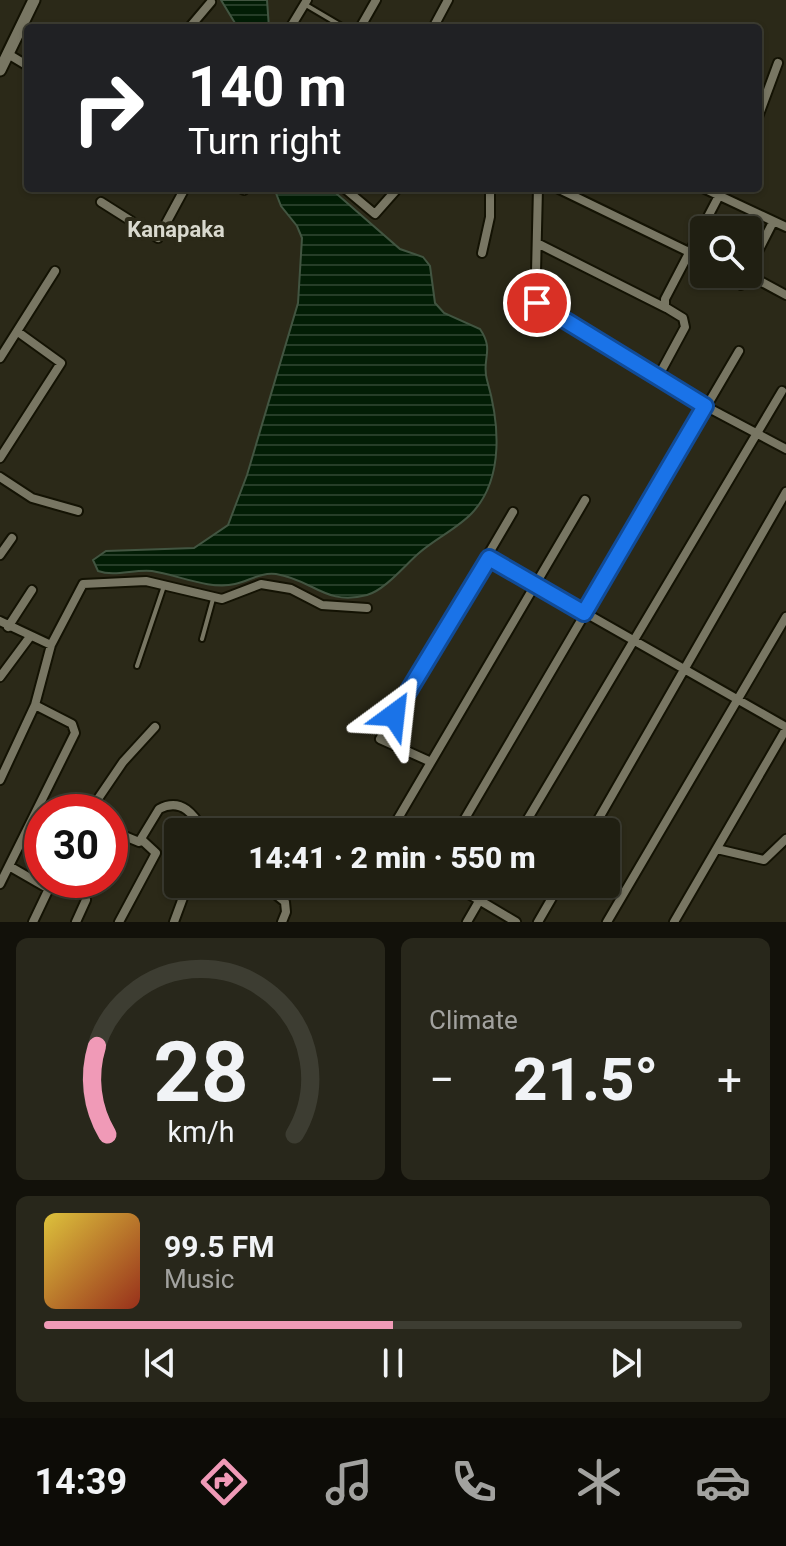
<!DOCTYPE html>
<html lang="en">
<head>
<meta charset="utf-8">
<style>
	:root { --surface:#201f12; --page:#28271b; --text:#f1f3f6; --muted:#a2a29f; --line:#3d3d32; --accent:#f09ab7 }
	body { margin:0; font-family:Roboto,sans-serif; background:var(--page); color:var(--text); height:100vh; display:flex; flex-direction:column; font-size:30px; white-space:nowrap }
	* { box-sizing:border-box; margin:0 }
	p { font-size:26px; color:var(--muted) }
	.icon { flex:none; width:44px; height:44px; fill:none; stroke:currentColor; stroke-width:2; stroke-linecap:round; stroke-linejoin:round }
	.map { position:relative; height:922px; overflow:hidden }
	.drawer { display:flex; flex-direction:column; gap:16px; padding:16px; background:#12110a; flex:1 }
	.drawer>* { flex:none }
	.hud { position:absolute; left:24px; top:24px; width:738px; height:168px; border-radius:8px; box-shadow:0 2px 6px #0004,0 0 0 2px var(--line); background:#202124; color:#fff; overflow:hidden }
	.tools { position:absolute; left:690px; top:216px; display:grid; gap:16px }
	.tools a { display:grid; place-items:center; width:72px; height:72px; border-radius:8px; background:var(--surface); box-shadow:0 2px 6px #0004,0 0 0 2px var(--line); font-size:40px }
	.speed { position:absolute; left:24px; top:794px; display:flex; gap:16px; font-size:40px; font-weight:700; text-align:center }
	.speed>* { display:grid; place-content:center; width:104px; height:104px; border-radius:50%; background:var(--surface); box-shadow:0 2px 6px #0004,0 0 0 2px var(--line); line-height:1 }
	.speed .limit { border:12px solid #d22; background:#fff; color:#111 }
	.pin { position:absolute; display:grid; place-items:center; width:68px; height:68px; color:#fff; margin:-34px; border:4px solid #fff; border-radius:50%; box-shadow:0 2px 8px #0007 }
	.me { position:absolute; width:88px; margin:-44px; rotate:30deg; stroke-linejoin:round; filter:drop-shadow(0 0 6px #0008) }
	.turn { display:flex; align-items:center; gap:28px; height:168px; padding:0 32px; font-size:36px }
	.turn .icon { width:104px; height:104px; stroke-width:2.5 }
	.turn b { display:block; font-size:56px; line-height:68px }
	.big { font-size:60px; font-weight:800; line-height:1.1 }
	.drawer .card { flex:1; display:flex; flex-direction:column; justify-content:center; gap:12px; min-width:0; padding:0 28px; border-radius:12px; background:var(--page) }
	.drawer .dial { align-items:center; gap:0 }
	.dial svg { height:208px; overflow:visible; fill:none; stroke:var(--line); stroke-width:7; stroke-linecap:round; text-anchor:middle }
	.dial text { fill:var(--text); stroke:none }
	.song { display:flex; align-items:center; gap:24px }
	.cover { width:96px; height:96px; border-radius:12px; background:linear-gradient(135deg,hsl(50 70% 55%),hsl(10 70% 35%)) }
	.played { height:8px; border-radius:4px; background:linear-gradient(90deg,var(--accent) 50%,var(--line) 50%) }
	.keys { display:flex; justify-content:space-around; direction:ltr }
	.heat { display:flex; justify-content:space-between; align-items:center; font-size:44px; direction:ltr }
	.drawer .tiles { flex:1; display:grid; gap:16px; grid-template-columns:1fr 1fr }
	.card:last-child { grid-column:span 2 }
	.trip { position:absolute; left:164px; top:818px; width:456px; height:80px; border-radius:8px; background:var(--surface); box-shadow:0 2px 6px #0004,0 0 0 2px var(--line); font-weight:800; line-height:80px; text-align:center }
	.dock { display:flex; height:128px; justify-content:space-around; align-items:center; background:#0d0c07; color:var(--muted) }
	.dock .icon { width:56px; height:56px }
	.dock .on { color:var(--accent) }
	.dock b { font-size:36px; color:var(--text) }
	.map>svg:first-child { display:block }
	.water { fill:url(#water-rules); stroke:#425541; stroke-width:2 }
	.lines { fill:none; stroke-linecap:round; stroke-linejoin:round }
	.lane-casing { stroke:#131203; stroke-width:8 }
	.street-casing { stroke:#131203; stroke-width:12 }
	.secondary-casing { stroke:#131203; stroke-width:15 }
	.lane { stroke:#787663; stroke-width:4 }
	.street { stroke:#787663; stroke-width:8 }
	.secondary { stroke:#787663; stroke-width:11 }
	.route-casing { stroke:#114b97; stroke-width:20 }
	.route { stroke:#1a73e8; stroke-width:14 }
	.labels { text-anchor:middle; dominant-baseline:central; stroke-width:8; stroke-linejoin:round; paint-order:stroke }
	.neighbourhood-label { font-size:22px; font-weight:bold; fill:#d9d9ce; stroke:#2b2918 }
</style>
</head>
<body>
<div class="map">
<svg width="786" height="922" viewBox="0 0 786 922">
	<defs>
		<pattern id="water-rules" width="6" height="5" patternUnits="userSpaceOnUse" patternTransform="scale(2)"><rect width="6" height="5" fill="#021d05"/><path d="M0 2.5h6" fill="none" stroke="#263d28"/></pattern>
	</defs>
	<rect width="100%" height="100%" fill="#2b2918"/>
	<path class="water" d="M221 0H267L269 28H238Z
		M274 188H330L400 249 423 257 430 266 435 303 444 313 480 329C495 351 481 359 487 380 499 421 505 478 472 513 458 528 435 539 419 553 405 565 385 590 367 595 325 606 314 580 276 574 261 572 249 581 235 584 209 590 178 575 152 571 134 569 115 577 98 571L93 560 106 551 194 548 228 525 247 475 298 303 302 238 297 226 281 206Z"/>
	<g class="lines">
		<g class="lane-casing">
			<path id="lane" d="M306 5 345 28
				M202 639 213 599
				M137 666 164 586"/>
		</g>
		<g class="street-casing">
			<path id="street" d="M189 28 211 2
				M290 28 307 0
				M360 28 376 0
				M433 28 448 0
				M8 54 28 66
				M758 117 778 63
				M240 188 244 190
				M344 188 375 214 398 188
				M557 188 689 252
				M703 188 786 227
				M101 202 158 238 185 188
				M537 243 666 308
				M482 253 490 217V188
				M748 271 773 222
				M536 272 538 188
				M747 274 786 295
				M741 285 746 274
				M537 303 705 406 786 449
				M0 358 55 271
				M658 377 685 327 683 318 665 307V299L723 188
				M0 458 61 363 18 332
				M0 477 32 498 78 511
				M0 555 12 538
				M489 558 786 727
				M0 621 51 645
				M8 627 32 590
				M0 677 29 638
				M431 762 380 739 513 512
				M0 780 35 705 51 645 83 584 146 581 222 599 261 584 291 589 322 605 367 608
				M89 812 123 762 155 727
				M110 830 139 842 159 809C182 797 194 815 205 832
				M286 832 333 826 359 832
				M390 832 585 500
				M457 832 739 351
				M520 832 782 391
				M591 832 786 492
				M717 849 764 860 786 839
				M9 866 49 889
				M0 884 75 733 72 724 35 705
				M263 884 285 902 286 912 282 922
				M452 884 516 922
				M33 922 53 880
				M76 922 86 900
				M119 922 156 853 142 840
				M174 922 188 884
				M467 922 489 884
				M538 922 560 884
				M607 922 786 617
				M674 922 786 729"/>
		</g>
		<g class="secondary-casing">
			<path id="secondary" d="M0 70 34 0"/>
		</g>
		<use href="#lane" class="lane"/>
		<use href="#street" class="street"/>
		<use href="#secondary" class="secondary"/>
	</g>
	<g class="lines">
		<g class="route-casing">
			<path id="route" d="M394 715 489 558 584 613 705 406 537 303"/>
		</g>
		<use href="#route" class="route"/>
	</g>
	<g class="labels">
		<g class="neighbourhood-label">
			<text x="176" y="229">Kanapaka</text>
		</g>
	</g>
</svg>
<div class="tools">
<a><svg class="icon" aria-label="search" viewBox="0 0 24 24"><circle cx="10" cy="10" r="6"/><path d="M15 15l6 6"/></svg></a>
</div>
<div class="speed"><div class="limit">30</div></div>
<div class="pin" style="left:537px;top:303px;background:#d93025"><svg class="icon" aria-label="arrive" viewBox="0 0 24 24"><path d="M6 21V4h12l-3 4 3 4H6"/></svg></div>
<svg class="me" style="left:394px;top:715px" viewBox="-20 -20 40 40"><path d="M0-17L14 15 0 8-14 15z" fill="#1a73e8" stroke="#fff" stroke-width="4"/></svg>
<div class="trip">14:41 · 2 min · 550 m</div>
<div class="hud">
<div class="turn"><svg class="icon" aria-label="right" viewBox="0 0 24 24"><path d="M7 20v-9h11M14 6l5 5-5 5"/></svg><div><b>140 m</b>Turn right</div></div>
</div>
</div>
<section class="drawer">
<div class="tiles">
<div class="card dial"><svg viewBox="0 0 100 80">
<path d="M14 69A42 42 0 1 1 86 69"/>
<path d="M14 69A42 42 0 0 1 10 35" stroke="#f09ab7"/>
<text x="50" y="56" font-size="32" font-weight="700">28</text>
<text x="50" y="72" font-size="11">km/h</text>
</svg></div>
<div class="card"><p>Climate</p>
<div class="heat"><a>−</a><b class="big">21.5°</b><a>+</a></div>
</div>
<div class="card">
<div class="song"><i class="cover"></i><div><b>99.5 FM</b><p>Music</p></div></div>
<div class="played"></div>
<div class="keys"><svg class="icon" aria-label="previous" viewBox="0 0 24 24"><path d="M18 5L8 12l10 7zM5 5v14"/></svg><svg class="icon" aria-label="pause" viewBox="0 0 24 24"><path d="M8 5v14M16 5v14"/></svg><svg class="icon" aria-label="next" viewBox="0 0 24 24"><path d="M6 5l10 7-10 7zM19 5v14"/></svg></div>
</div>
</div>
</section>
<nav class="dock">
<b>14:39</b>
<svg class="icon on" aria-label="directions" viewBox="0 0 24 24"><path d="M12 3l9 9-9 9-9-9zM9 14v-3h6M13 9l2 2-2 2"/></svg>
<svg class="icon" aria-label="music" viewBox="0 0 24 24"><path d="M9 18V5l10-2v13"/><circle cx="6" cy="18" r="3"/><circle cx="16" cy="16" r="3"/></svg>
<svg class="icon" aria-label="phone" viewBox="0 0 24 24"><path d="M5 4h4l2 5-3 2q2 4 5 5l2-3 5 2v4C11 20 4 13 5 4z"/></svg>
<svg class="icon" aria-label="climate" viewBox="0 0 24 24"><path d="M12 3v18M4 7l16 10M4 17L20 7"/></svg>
<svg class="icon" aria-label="car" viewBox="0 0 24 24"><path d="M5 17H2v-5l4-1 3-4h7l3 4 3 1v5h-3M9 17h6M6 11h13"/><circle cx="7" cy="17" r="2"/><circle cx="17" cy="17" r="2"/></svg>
</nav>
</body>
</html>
